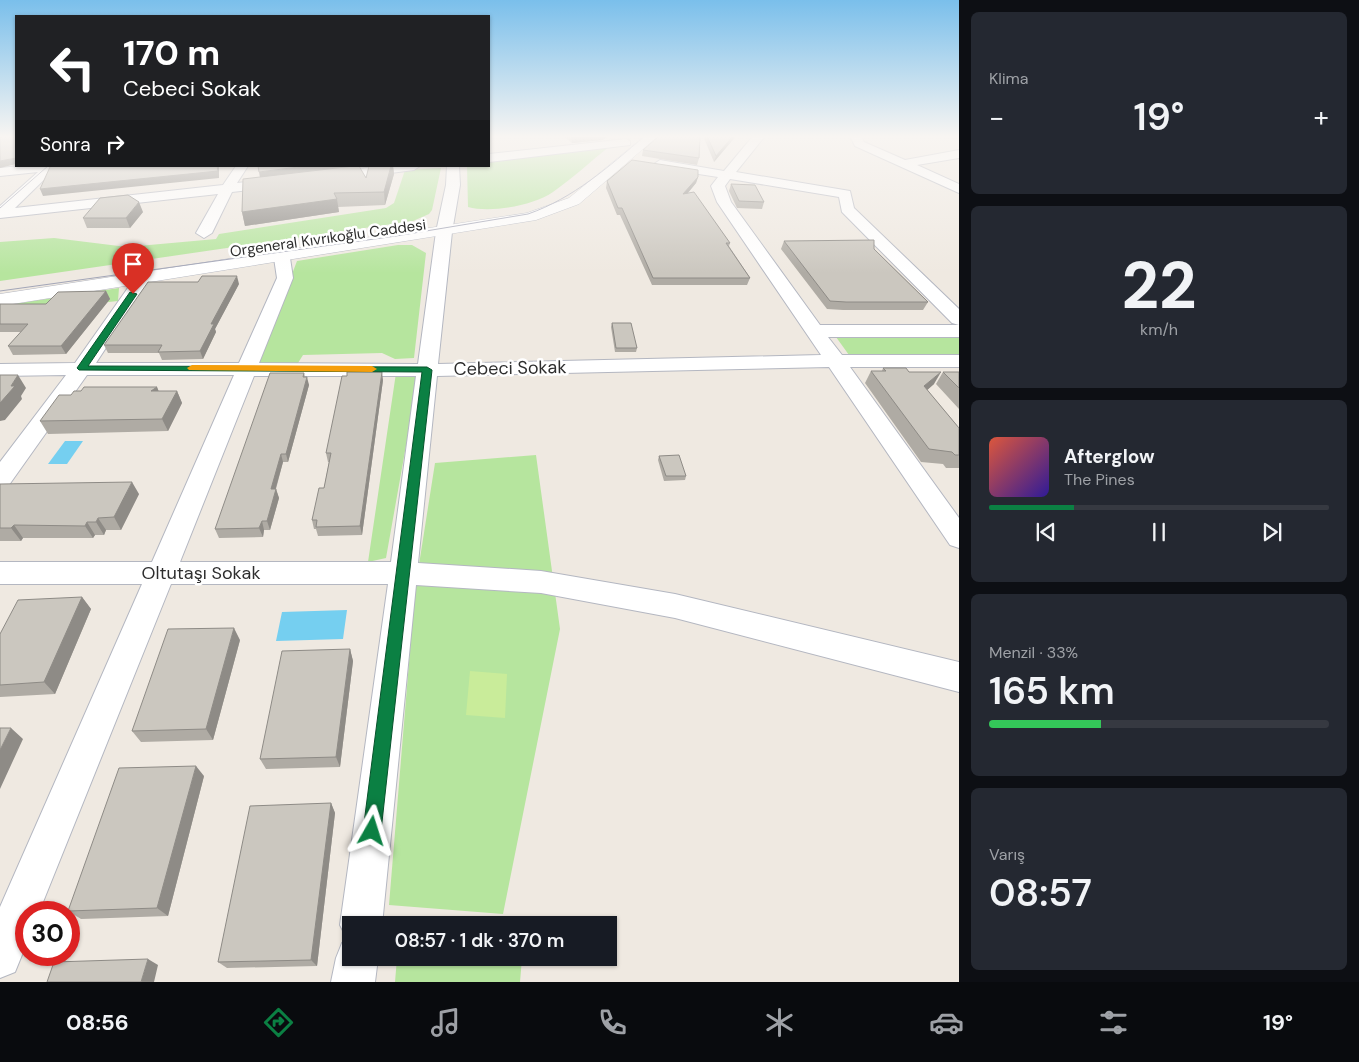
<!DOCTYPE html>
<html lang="tr">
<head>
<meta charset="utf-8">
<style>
	:root { --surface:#171b24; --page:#242831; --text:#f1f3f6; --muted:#9ea1a6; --line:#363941; --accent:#0b8043 }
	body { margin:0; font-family:"DM Sans",sans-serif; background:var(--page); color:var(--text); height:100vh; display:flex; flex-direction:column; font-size:19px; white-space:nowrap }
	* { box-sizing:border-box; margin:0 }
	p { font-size:16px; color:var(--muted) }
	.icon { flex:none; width:28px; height:28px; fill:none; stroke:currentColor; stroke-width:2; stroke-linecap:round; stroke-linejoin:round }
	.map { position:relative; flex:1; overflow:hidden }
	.sheet { display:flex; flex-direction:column; gap:12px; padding:12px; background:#0d0f14; width:400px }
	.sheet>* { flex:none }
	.banner { position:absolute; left:15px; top:15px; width:475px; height:152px; border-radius:0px; box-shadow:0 1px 4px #0004; background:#202124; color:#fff; overflow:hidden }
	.speed { position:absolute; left:15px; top:901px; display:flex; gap:10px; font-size:25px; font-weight:700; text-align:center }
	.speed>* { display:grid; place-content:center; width:65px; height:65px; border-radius:50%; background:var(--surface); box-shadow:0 1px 4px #0004; line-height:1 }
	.speed .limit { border:8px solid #d22; background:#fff; color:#111 }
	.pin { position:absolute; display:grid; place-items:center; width:42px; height:42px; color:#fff; margin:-51px -21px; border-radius:50% 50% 50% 0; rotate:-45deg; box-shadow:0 0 5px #0007 }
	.pin .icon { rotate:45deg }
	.me { position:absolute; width:55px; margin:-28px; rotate:6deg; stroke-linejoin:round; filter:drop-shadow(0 0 4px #0008) }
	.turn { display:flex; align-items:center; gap:18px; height:105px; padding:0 25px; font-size:22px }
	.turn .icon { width:65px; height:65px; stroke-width:2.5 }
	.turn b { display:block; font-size:35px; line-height:42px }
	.then { display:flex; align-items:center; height:48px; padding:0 25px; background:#0003; gap:10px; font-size:19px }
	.big { font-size:38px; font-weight:600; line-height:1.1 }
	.sheet .card { flex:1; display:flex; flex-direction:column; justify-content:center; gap:8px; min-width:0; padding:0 18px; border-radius:8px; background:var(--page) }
	.sheet .dial { align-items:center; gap:0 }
	.dial b { font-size:65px; line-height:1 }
	.song { display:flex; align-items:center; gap:15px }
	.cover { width:60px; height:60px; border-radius:8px; background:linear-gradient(135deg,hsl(10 70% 55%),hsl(250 70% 35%)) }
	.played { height:5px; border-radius:2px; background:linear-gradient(90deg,var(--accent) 25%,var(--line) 25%) }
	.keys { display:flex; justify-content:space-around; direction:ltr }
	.heat { display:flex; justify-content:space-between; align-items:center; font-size:28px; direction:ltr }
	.charge { height:8px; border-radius:4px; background:linear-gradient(90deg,#34c759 33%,var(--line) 0) }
	.trip { position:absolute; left:342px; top:916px; width:275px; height:50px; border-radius:0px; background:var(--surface); box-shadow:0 1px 4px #0004; font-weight:600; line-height:50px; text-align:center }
	.menu { display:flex; height:80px; justify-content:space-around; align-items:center; background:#090b0e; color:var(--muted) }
	.menu .icon { width:35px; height:35px }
	.menu .selected { color:var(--accent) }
	.menu b { font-size:22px; color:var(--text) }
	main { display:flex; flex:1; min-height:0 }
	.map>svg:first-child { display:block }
	.green { fill:#b6e59e }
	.pitch { fill:#c9ec9a }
	.water { fill:#75cff0 }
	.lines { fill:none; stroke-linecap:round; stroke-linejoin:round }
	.minor-casing { stroke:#b4b7c1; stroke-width:2 }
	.secondary-casing { stroke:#b4b7c1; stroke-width:1 }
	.minor { fill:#fff; fill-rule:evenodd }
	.secondary { fill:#fff; fill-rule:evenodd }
	.tram { stroke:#a3a6b8; stroke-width:1 }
	.wall { fill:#afaba4 }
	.shaded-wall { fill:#8e8b86 }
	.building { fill:#cbc7bf; stroke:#8e8b86 }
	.route { fill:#0b8043; stroke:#07532c }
	.slow { fill:#f59e0b }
	.labels { text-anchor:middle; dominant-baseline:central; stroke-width:5; stroke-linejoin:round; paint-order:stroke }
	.far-street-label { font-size:15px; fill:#2e2e2e; stroke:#fff }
	.street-label { font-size:18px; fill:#2e2e2e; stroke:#fff }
</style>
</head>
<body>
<main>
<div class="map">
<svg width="959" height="982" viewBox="0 0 959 982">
	<rect width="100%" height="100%" fill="#efe9e1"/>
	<path class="green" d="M610 146C591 161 573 178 553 192 533 206 490 213 468 207L467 166H489V160Z
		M441 168 432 210 429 214 413 221 0 281V242L54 238 127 247 216 239 219 234 386 208 394 203 405 170Z
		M398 245H412L426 253 414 358 395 359 382 353 303 355 298 363 258 364 297 261Z
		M119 288 118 301 24 311 0 306Z
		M836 337H959V354L849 355Z
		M396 373 416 374 407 440 386 558 368 562Z
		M536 455 560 629 503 914 389 905 415 590 435 463Z
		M397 958H522L520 982H395Z"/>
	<path class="pitch" d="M470 671 507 674 505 718 466 715Z"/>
	<path class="water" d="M65 441H83L67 464H48Z
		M347 610 343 639 276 641 282 612Z"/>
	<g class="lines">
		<g class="minor-casing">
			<path id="minor" d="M753 136H765L736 172 850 191 854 208 959 309V325L952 323 842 212 839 197 730 179 725 186 731 202 820 325H959V337H828L842 355H959V367H850L959 518V548L950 545 829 367 437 376 418 563 541 571 675 594 959 662V692L675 618 541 593 416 585 382 925H351V958H378L375 982H331L336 958 342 943 348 940 340 925 388 584H171L39 912H26V945L15 972 0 978V907L142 584H0V562H152L234 375H87L9 485 0 488V462L66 375 0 376V364L75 363 137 275H149L151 279 96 363H239L277 278 274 258 282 253 290 258 293 278 259 363 418 364 436 232 446 185 447 166H459L460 185 452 232 438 364 821 355 717 202 711 186 718 177 660 168 654 164 660 160 724 171ZM254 376H416L391 562H180Z
				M850 136H861L864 142 905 160 959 150V158L917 165 959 184V193L855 146Z
				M626 139 630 141V145L489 162V154Z
				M20 166H58L15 208 223 185 236 166H248L237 183 276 179 283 183 276 187 232 192 212 233 204 238 196 233 218 194 0 218V206L38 172 0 176V168Z
				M382 166H420L414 170 328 181 322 177 328 173Z"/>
		</g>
		<g class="secondary-casing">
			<path id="secondary" d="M645 136H658L579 204 536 220 0 306V294L527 213 569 198Z"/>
		</g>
		<use href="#minor" class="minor"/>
		<use href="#secondary" class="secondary"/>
		<path class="tram" d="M0 208 48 166
			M0 291 396 236 528 214C574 198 608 167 645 136"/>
	</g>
	<path class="wall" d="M563 136H610L602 140 572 143Z
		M703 136H736L714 162Z
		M643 150 699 158 697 165 642 156Z
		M369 166H393L394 174 385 205 338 207 339 212 245 226 242 212 366 178Z
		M698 177 696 183 688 193 730 243 729 246 750 278 747 285H652L620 215H617L606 188 607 181Z
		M731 184 764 202 762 209 737 208 729 191Z
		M143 212 130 228H87L83 218Z
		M784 241 874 249 928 302 923 310H843L827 309 781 249Z
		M239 284 215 329 216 332 203 359 162 360 159 353H108L104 345Z
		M106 291 110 299 66 354 13 355 8 346 21 332H0V304H46Z
		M612 323 637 348 636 352H615L611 327Z
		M883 368 909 372 934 384 927 390 959 428V468H946L943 464 921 462 865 383 871 371H882Z
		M943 372H959V409L936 384Z
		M304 373 305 377 309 385 288 462H283L276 489 279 498 270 530H264L263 537 219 538 215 529Z
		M383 380 362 535 318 536 316 529H314L312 520 324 488 329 462H328L326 453Z
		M157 387 158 391H177L182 403 168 431 48 434 40 421 71 395 81 391Z
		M659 456 686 476 685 480 664 481 658 460Z
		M0 484 139 494 121 530H106L104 535H95L93 538H23L21 541H0Z
		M82 597 91 609 55 694 0 697V634Z
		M240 640 213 740 141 742 132 731Z
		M350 649 353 661 340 767 266 769 260 759Z
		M204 776 168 916 81 919 68 911Z
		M331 803 335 813 317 966 227 968 218 962Z"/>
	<path class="shaded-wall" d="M586 136H610L602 140 572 143V137Z
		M733 136H736L714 162 716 156Z
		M16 158V164L0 168V161Z
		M219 166V178L43 196 40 189Z
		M306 166H353L260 178 259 172Z
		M391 166H393L394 174 385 205 384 192Z
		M698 177 696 183 681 201 683 194Z
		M337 199 339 212 245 226 242 212Z
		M139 202 143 212 130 228 126 218Z
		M237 276 239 284 215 329 216 332 203 359 200 351 211 324Z
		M106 291 110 299 66 354 61 346Z
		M382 372 383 380 362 535 360 526Z
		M941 372 934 384 917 399 924 386Z
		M18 375 26 388 21 396 22 399 5 420 0 421V403Z
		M307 377 309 385 288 462 286 454Z
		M157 387 162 399 151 391Z
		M177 391 182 403 168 431 162 419Z
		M281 454 283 462 273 498 271 489Z
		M132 482 139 494 121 530 114 517Z
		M276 489 279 498 270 530 267 521Z
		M98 518 106 530 104 535 96 522Z
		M262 521 264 530 263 537 259 528Z
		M87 522 95 535 93 538 85 526Z
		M14 525 23 538 21 541 11 528Z
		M82 597 91 609 55 694 44 682Z
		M234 628 240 640 213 740 206 729Z
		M350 649 353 661 340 767 336 757Z
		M11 728 23 739 0 789V750Z
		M196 766 204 776 168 916 157 908Z
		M331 803 335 813 317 966 311 960Z
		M148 959 158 965 154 982H141Z"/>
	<path class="building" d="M0 136H16V158L0 161Z
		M570 136H586L572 137Z
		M659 136H700L699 158 643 150Z
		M707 136H733L716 156Z
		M632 160 698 170V177L683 194 694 192 730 243H726L750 278H653L622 208H618L607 181Z
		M51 166H217L218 171 40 189 50 167Z
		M258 166H306L259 172Z
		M354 166H359L366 178 369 166H391L384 192 334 193 337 199 242 212 243 179Z
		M731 184 755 185 764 202 739 201Z
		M128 195 139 202 126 218H83L100 198Z
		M874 240V249L928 302H846L830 301 784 241Z
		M202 276H237L211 324H214L200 351 158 352 162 345H104L148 282H198Z
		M106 291 61 346H8L28 324H0V304H46L58 292Z
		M612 323H631L637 348H616Z
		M883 368H906L909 372H941L924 386 959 428V455H955L952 452 929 449 871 371H886Z
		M347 372H382L360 526 316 527 317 520H312L319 488H324L331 453H326L342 376H347Z
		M943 372H959V388Z
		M270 373H304L303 377H307L286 454H281L271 489H276L267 521H262L259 528 215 529Z
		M0 375H18L11 386H15L0 403Z
		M84 387H157L151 391H177L162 419 40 421 59 395H71L74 391H81Z
		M679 455 686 476H666L659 456Z
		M132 482 114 517 98 518 96 522H87L85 526 14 525 11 528H0V484Z
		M82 597 44 682 0 685V634L18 600Z
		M234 628 206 729 132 731 168 629Z
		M350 649 336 757 260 759 282 651Z
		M0 728H11L0 750Z
		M196 766 157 908 68 911 119 768Z
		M331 803 311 960 218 962 250 806Z
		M148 959 141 982H47L54 962Z"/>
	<linearGradient id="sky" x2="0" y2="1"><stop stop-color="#7abfeb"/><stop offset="0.5" stop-color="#f8f5f2"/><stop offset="1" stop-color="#f8f5f2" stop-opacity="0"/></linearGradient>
	<rect width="959" height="273" fill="url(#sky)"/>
	<path class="route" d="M130 292 137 294 88 366 427 367 432 370 381 831 378 837 372 839 366 837 363 831 422 372 79 370 77 368Z"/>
	<path class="slow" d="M192 365 372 366 377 369 372 372 189 370 187 368Z"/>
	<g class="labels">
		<g class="far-street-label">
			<text transform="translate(328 238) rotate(-8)">Orgeneral Kıvrıkoğlu Caddesi</text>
		</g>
		<g class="street-label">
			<text transform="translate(510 368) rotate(-1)">Cebeci Sokak</text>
			<text x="201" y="573">Oltutaşı Sokak</text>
		</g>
	</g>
</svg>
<div class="speed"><div class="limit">30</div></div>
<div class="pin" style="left:133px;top:294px;background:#d93025"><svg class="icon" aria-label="arrive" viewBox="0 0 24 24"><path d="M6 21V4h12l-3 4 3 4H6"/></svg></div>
<svg class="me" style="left:372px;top:831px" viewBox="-20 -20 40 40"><path d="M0-17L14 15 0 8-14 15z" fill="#0b8043" stroke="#fff" stroke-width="4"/></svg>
<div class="trip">08:57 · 1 dk · 370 m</div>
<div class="banner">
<div class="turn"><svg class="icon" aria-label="left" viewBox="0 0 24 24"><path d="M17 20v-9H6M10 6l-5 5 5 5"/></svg><div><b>170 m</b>Cebeci Sokak</div></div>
<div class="then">Sonra<svg class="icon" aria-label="right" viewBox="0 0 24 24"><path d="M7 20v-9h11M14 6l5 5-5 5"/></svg></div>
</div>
</div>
<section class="sheet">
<div class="card"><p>Klima</p>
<div class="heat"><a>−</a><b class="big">19°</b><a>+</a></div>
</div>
<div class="card dial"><b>22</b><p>km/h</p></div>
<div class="card">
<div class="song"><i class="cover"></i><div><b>Afterglow</b><p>The Pines</p></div></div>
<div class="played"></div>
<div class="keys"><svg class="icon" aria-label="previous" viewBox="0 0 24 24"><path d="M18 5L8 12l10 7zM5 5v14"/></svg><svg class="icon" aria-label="pause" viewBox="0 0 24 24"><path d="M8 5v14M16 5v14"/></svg><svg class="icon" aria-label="next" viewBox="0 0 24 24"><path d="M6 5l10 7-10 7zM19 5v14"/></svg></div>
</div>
<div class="card"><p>Menzil · 33%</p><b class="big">165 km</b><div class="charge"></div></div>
<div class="card"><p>Varış</p><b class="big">08:57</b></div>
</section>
</main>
<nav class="menu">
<b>08:56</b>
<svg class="icon selected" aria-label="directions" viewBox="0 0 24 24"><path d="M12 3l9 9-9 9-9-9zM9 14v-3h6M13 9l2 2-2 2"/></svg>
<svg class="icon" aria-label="music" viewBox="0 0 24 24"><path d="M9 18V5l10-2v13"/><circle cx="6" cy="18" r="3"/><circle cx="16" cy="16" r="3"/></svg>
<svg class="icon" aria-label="phone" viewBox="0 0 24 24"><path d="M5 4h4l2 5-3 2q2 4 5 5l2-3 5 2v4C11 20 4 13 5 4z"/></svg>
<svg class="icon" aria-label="climate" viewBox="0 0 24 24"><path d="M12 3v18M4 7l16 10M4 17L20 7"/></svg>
<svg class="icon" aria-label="car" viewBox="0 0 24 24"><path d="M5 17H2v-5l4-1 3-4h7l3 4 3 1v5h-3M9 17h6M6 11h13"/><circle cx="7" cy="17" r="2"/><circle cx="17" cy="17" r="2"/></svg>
<svg class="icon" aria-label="filters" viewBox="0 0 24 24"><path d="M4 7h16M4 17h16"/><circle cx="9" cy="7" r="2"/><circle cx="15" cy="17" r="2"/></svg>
<b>19°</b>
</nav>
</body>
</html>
